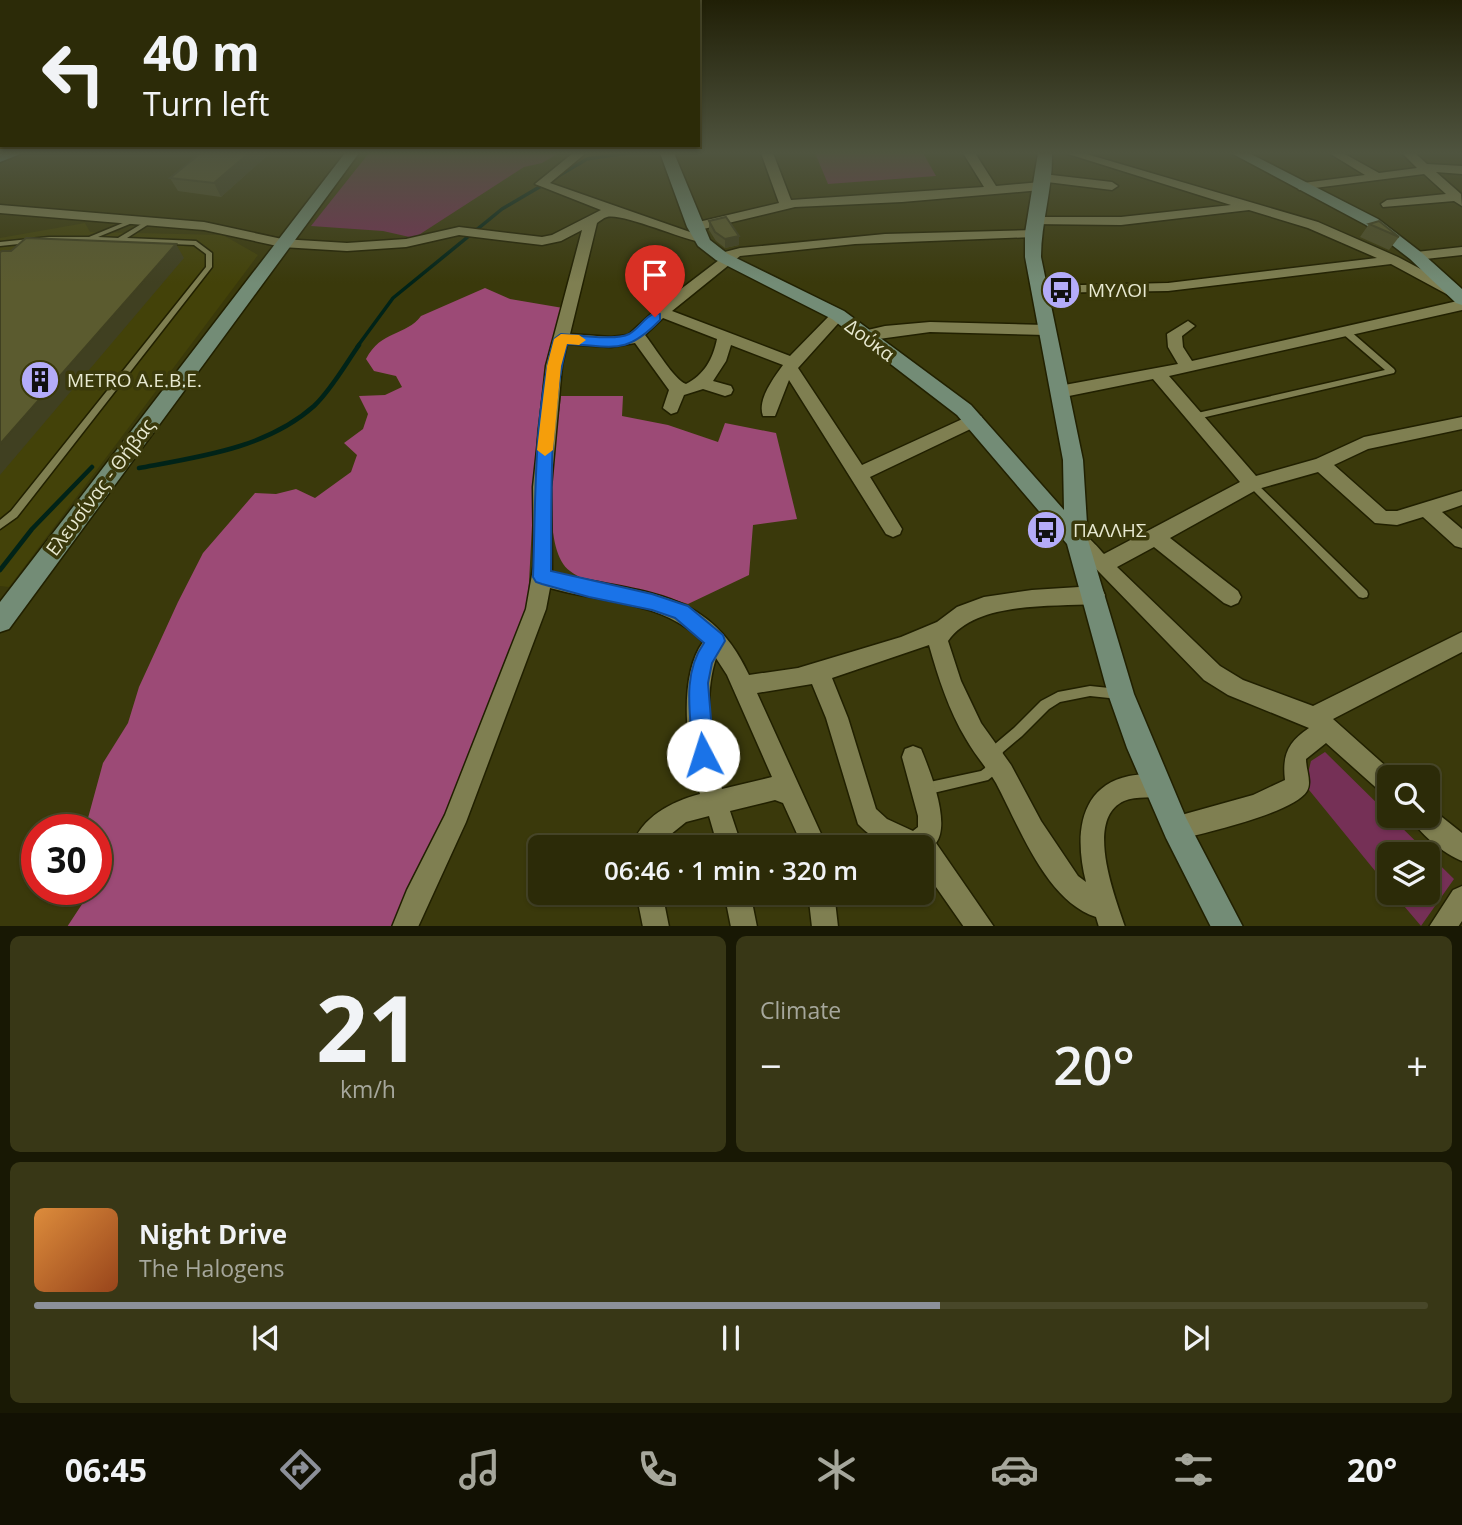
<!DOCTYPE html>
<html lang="en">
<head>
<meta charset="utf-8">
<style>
	:root { --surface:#2c2b08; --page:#383716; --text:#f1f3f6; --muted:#a6a79c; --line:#484729; --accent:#8c9099 }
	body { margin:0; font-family:"Open Sans",sans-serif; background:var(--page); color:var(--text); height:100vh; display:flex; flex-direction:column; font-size:26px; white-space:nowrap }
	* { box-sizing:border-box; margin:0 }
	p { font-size:23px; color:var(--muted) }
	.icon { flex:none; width:38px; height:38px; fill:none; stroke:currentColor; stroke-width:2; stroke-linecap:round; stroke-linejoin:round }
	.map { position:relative; height:926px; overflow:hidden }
	.panel { display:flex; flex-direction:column; gap:10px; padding:10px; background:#181804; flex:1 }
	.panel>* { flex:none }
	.top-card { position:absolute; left:0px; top:0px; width:700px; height:147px; box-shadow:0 2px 5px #0004,0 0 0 2px var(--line); background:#2c2b08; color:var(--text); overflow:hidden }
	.tools { position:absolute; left:1377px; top:765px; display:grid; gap:14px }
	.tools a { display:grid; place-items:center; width:63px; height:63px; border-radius:10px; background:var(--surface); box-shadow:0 2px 5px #0004,0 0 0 2px var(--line); font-size:35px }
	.speed { position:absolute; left:21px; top:814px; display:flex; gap:14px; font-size:35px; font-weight:700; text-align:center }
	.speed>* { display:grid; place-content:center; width:91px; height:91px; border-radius:50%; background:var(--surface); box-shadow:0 2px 5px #0004,0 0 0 2px var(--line); line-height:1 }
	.speed .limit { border:10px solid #d22; background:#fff; color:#111 }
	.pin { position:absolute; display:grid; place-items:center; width:60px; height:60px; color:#fff; margin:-72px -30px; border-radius:50% 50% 50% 0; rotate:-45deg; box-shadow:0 0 7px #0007 }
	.pin .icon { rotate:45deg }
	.me { position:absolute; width:77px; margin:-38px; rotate:355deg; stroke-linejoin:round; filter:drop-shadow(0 0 5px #0008) }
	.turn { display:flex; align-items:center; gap:24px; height:147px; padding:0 28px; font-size:32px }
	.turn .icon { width:91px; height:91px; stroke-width:2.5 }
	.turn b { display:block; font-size:49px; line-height:60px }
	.big { font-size:52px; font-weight:600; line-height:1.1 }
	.panel .card { flex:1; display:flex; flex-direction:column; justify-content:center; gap:10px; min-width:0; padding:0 24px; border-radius:10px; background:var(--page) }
	.panel .dial { align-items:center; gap:0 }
	.dial b { font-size:91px; line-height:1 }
	.song { display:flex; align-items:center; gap:21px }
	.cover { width:84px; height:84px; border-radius:10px; background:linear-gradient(135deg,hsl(30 70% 55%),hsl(20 70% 35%)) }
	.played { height:7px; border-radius:4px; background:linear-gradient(90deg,var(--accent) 65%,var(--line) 65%) }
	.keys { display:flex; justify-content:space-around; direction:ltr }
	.heat { display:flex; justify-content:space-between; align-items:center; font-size:38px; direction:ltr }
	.panel .tiles { flex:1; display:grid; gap:10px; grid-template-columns:1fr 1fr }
	.card:last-child { grid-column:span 2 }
	.trip { position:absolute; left:528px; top:835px; width:406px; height:70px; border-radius:10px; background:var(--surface); box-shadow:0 2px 5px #0004,0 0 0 2px var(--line); font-weight:600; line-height:70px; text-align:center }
	.menu { display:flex; height:112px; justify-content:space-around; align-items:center; background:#121103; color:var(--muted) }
	.menu .icon { width:49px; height:49px }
	.menu .selected { color:var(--accent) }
	.menu b { font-size:32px; color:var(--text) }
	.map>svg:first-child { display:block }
	.built { fill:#434209 }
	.green { fill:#753056 }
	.forest { fill:#9c4a76 }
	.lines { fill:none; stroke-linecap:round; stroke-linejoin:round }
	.stream-far1 { stroke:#002318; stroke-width:3.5 }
	.stream { stroke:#002318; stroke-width:4.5 }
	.lane-casing { stroke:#212000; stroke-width:3 }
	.street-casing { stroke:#212000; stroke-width:3 }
	.secondary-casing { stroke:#212000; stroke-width:3 }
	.primary-casing { stroke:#212000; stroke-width:3 }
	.lane { fill:#7f7f51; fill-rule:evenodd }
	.street { fill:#7f7f51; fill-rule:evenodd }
	.secondary { fill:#738c76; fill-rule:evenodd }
	.primary { fill:#66989b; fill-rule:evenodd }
	.wall { fill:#4e4e28 }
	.shaded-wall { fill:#404021 }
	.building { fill:#5b5b2f; stroke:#404021; stroke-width:2 }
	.route { fill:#1a73e8; stroke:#114b97; stroke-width:2 }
	.slow { fill:#f59e0b }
	.labels { text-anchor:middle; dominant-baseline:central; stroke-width:7; stroke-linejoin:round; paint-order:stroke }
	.poi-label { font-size:19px; fill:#e8e9d1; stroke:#3a390b; text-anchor:start }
	.street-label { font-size:19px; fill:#e8e9d1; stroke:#3a390b }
</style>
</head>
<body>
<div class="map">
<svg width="1462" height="927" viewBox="0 0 1462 927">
	<rect width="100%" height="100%" fill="#3a390b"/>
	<path class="built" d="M85 223 90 232 223 235 258 255 9 587 0 586V238Z"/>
	<path class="green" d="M369 153H559L542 163 524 167 414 238 383 231 311 226Z
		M815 153H923L936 176 828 184Z
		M1325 752 1454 879 1421 926 1393 893 1428 892V854H1390L1389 888 1305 785 1311 761Z"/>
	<path class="forest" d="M485 288 510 299 563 308 543 384 537 431 528 601 474 756 394 926 67 927 92 889H96L99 880 96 877V830L85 829 103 763 128 723 139 687 178 602 203 553 255 493 276 494 296 489 315 498 351 472 357 455 344 443 363 429 368 414 359 396 385 395 402 387 396 376 374 371 366 359C381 330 406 336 421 316Z
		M561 396H623L622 416 668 425 718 442 725 423 776 433 797 519 753 525 749 575 688 604C669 598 651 592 631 588 612 584 586 584 570 571 537 547 557 434 561 396Z"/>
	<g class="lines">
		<path class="stream-far1" d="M357 347 393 298 502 209 587 159 628 153"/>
		<path class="stream" d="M139 468C199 457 267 448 314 406 331 390 345 365 359 345
			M0 570 32 529 92 467"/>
		<g class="lane-casing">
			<path id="lane" d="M135 218 137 219V221L98 237 118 238 148 220H152V222L127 238 196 241 212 253V267L17 517 0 529V520L11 511 206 267V254L194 245C129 242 65 238 0 246V242L49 237H89Z
				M1343 330H1349L1394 369 1395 371 1394 373 1193 420 1190 419 1189 417 1190 415 1193 414 1385 370 1343 334 1342 332Z
				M1252 481 1255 482 1367 591 1368 594 1367 597 1363 598 1359 597 1249 486 1248 484 1249 482Z
				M1090 686 1119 689 1123 690 1124 694 1123 698 1119 699 1090 696 1060 702 1049 709 1022 736 1003 752 993 776 988 780 925 795 921 793 919 789 921 785 925 783 981 771 985 768 995 744 1014 728 1041 701 1058 692Z"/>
		</g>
		<g class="street-casing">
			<path id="street" d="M573 153H586L550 183 707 238 700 242C679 238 622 213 607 217 603 218 600 221 597 223L570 334 611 337 628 335 664 302 719 260 715 257 717 254 740 248 885 234 1038 230V236L1033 237 855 244 740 256 672 311 790 356 833 312H843L845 315 843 318 798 368 862 465 969 416H981L983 420 981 424 870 477 902 529 900 534 893 537 886 534 789 380 775 416H763C757 400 773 379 783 365L731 345 726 361 713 381 731 386 733 390 731 394 725 396 703 389 684 395 677 412 671 414 663 408 669 390 635 343 611 347 567 344 562 366 551 487 552 572C635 595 707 583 749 675L798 668 901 637 937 622 957 607 984 597 1032 590 1095 586 1102 589 1105 595 1102 601 1095 604C1051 607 976 601 948 641L961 681 981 723 1011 765 1041 821 1078 876 1086 882C1075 839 1077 787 1129 776 1141 774 1155 773 1166 778L1170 786 1166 794C1153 800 1137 795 1124 801 1084 819 1115 897 1125 927H1099L1096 917C1046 901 1019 826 996 783 987 768 975 755 966 739 949 711 938 677 929 645L832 678 848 718 876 809 887 819 913 831 918 827V816L902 757 905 749 913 746 921 749C930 771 951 823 936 843L994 927H964L922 867V847C895 847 877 844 858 824L826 718 812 684 757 693 827 847H803L783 803 775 800 730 811 742 847H718L709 816 686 822 655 847H631C642 817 670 802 700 794 687 754 677 678 703 642 663 600 602 603 550 588L546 609 466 822 418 927H392L407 890 445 815 526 609 534 563 533 487 546 366 582 230 561 241 542 245 459 235 406 247 347 251 282 247 204 230 0 213V205L204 222 282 239 347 243 406 239 459 227 542 237 552 235 601 210 535 184ZM663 318 717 339C713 359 704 375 686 384 674 380 655 347 645 335ZM716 658 727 675 772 777 722 789C710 749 703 699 716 658Z
				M761 153H773L791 200 984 187 963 153H975L996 186 1041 182 1047 186 1041 190 902 202 795 207 695 231 690 230V224L779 203Z
				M1065 153H1083L1318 222 1398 257 1462 291V297H1452L1391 264 1168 291 1034 293 1032 290 1039 286 1168 283 1377 258 1308 228 1249 210 1121 225 1031 224V218L1036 217H1121L1231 205Z
				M1329 153H1343L1379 173 1417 168 1402 153H1415L1427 164 1462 166V174L1436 172 1461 194 1462 206 1454 201 1383 207 1381 204 1387 200 1446 194 1424 174 1299 190 1297 187 1303 183 1365 175Z
				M1043 174 1112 182 1118 186 1112 190 1039 181 1037 178Z
				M1462 247V255L1416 260 1409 256 1416 252Z
				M1462 300V310L1169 376 1256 476 1316 459 1364 437 1462 417V429L1368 449 1334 465 1386 511H1397L1462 491V505L1442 512 1462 529V548L1455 546 1423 517 1397 525 1375 523 1318 472 1258 489 1170 538 1238 591 1241 597 1238 603 1231 606 1224 603 1154 547 1117 567 1220 666 1243 680 1313 706 1462 632V652L1333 719 1398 777H1390V797L1382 793 1326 743 1306 759C1306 770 1312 782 1307 791 1294 813 1202 834 1176 840L1167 837 1164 828 1167 819 1253 795 1285 780C1282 755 1288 742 1309 728L1228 695 1204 680 1068 540 1070 534C1085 529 1095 545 1104 554L1240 482 1153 379 1059 398 1051 392 1059 386 1178 364 1168 347 1167 334 1188 321 1195 326 1182 336 1183 347 1192 361Z
				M930 322 1046 325 1054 330 1046 335 930 332 864 341 856 336 859 332 885 326Z
				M1428 806 1462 833V861C1445 854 1417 833 1411 816H1428Z
				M1462 886V921L1458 927H1429L1453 890Z
				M636 892H662L669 927H643Z
				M724 892H750L757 927H731Z
				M808 892H834L838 927H812Z"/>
		</g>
		<g class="secondary-casing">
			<path id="secondary" d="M345 153H359L9 629 0 632V602Z
				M660 153H674L710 240 728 254 844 311 971 405 1064 510 1063 460 1025 257V233L1038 153H1052C1053 188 1041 222 1041 257L1083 460 1088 540 1134 694 1186 818 1243 927H1211L1166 838 1127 748 1108 694 1067 544 957 415 832 319 716 260 698 246 687 227Z
				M1231 153H1249L1378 219 1422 253 1462 289V305L1456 303 1410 259 1366 225Z"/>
		</g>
		<g class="primary-casing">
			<path id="primary" d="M0 153H23L0 162Z"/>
		</g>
		<use href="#lane" class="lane"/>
		<use href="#street" class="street"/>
		<use href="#secondary" class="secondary"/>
		<use href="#primary" class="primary"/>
	</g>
	<path class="wall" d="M201 153H270L221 197 178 191 170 178Z
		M709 221 739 245 725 248 716 241 709 230Z
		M1369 224 1399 237 1389 250 1360 237Z"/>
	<path class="shaded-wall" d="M249 153H270L221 197 214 183Z
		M739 236V245L725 248V239Z
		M176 244 184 258 0 475V444Z"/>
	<path class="building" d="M201 153H249L214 183 170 178Z
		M726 217 739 236 725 239 715 232 709 221Z
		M1379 221 1399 237 1369 224Z
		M26 238 176 244 0 444V252L2 251H11Z"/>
	<linearGradient id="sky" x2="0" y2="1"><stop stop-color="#201f06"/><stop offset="0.54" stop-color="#4f543f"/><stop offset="1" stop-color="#4f543f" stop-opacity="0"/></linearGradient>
	<rect width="1462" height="283" fill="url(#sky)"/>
	<path class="route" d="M655 313 660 314V320C625 356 613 346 567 344 548 417 552 496 551 571L652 594 688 606 723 635 725 641 712 663 708 683 714 755 711 762 703 765 696 762 693 755C691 717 681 675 704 643L675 618 652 610 589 597 542 584 536 582 533 577C536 498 533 415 554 339L561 334C578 335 616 341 629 334 639 329 644 317 655 313Z"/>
	<path class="slow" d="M561 334 579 335 586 340 579 345 567 344 561 366 553 450 545 456 537 450 547 366 554 339Z"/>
	<defs>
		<g id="bus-disc" transform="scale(2.0125)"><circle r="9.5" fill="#b4acf9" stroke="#3a390b"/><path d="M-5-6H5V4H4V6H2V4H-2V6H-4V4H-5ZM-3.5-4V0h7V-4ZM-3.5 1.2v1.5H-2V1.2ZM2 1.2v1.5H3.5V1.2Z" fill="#111"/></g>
		<g id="building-disc" transform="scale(2.0125)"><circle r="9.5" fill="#b4acf9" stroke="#3a390b"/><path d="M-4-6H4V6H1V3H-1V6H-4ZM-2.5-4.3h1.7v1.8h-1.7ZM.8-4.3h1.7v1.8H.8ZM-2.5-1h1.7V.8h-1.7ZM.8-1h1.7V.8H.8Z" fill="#111"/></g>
	</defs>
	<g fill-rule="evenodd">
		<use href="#bus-disc" x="1061" y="290"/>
		<use href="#building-disc" x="40" y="380"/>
		<use href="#bus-disc" x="1046" y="530"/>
	</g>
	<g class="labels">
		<g class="poi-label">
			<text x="1088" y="290">ΜΥΛΟΙ</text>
			<text x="67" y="380">METRO Α.Ε.Β.Ε.</text>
			<text x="1073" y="530">ΠΑΛΛΗΣ</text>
		</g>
		<g class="street-label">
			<text transform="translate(870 340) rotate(37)">Δούκα</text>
			<text transform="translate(100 487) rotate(-53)">Ελευσίνας - Θήβας</text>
		</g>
	</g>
</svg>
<div class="tools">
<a><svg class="icon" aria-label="search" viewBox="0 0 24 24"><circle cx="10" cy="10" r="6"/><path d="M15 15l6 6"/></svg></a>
<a><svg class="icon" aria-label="layers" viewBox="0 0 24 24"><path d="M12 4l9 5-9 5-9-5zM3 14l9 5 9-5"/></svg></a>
</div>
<div class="speed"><div class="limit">30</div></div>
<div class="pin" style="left:655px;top:317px;background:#d93025"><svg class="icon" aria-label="arrive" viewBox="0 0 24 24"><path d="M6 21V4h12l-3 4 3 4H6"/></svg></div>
<svg class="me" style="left:703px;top:755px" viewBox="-20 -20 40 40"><circle r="19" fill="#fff"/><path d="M0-13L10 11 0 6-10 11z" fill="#1a73e8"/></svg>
<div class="trip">06:46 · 1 min · 320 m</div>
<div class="top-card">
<div class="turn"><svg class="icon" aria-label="left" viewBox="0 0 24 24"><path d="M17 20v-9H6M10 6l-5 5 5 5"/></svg><div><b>40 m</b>Turn left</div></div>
</div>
</div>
<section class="panel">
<div class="tiles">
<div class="card dial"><b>21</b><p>km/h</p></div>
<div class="card"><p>Climate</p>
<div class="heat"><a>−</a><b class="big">20°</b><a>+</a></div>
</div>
<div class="card">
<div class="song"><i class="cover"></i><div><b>Night Drive</b><p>The Halogens</p></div></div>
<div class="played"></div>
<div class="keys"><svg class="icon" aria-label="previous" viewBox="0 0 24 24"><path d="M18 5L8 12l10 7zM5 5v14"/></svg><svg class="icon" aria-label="pause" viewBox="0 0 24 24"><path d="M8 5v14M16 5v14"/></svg><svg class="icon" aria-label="next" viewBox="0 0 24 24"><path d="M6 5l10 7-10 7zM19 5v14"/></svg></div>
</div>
</div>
</section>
<nav class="menu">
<b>06:45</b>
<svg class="icon selected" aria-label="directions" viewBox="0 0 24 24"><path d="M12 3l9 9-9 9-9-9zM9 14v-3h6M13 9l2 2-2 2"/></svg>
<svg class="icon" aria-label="music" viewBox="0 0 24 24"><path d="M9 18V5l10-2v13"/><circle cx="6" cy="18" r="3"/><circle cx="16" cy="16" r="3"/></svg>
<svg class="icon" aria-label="phone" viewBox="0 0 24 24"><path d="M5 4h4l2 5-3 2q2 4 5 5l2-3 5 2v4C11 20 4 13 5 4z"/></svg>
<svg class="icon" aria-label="climate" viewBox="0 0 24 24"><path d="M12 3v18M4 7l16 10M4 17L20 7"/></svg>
<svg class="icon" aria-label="car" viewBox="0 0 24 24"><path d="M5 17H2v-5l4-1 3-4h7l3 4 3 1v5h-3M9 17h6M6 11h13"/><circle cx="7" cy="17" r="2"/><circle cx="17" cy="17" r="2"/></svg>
<svg class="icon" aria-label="filters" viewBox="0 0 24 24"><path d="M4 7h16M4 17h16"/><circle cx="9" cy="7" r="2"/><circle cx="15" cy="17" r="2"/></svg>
<b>20°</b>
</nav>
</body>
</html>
